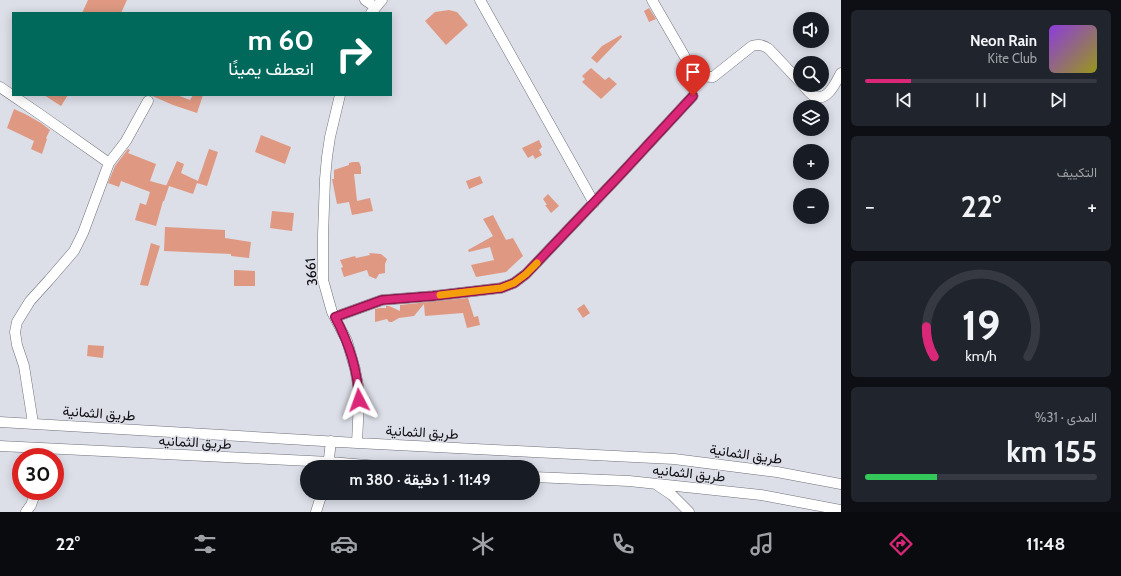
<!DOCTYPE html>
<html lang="ar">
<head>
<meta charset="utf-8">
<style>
	:root { --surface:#171b24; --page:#20242c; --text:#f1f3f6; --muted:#9ea1a6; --line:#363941; --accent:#db2777 }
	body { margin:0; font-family:Cabin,Vazirmatn,sans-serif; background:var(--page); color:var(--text); direction:rtl; height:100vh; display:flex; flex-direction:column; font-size:15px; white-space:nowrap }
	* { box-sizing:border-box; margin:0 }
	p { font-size:13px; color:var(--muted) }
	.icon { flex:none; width:22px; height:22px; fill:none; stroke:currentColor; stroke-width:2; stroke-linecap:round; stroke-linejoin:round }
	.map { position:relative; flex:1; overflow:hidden; direction:ltr }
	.side { display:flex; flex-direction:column; gap:10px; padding:10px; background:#0d0f14; width:280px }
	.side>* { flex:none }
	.guide { position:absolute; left:12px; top:12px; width:380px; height:84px; border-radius:0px; box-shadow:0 2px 10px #0003; direction:rtl; background:#00695c; color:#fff; overflow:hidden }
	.buttons { position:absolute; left:793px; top:12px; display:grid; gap:8px }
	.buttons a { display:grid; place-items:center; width:36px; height:36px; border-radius:50%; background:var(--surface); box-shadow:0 2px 10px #0003; font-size:20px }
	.speed { position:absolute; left:12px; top:448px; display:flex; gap:8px; font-size:20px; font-weight:700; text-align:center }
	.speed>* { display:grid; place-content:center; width:52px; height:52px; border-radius:50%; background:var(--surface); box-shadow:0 2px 10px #0003; line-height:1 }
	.speed .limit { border:6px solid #d22; background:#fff; color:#111 }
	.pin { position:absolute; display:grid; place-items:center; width:34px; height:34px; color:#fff; margin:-41px -17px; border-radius:50% 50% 50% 0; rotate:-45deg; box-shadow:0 0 4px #0007 }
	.pin .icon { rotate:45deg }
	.me { position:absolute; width:44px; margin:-22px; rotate:356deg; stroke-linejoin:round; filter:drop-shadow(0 0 3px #0008) }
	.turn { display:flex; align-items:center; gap:14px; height:84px; padding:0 12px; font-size:18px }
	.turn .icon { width:52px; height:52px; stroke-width:2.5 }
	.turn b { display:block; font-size:28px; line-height:34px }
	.big { font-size:30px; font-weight:700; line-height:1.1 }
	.side .tile { flex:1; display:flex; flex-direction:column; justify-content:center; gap:6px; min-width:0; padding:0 14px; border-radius:6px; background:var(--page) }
	.side .dial { align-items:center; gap:0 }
	.dial svg { height:104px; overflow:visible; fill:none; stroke:var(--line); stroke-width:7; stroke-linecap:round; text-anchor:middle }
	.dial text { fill:var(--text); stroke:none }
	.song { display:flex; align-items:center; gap:12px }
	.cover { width:48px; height:48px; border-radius:6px; background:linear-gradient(135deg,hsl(270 70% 55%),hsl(60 70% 35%)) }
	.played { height:4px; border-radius:2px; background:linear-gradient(90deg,var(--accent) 20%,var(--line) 20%) }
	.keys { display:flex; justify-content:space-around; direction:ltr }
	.heat { display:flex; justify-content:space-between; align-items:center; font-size:22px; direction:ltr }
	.charge { height:6px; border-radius:3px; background:linear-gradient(90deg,#34c759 31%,var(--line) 0) }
	.trip { position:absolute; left:300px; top:460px; width:240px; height:40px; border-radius:20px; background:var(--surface); box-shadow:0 2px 10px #0003; font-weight:700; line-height:40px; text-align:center; direction:rtl }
	.menu { display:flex; height:64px; justify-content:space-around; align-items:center; background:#090b0e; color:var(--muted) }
	.menu .icon { width:28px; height:28px }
	.menu .on { color:var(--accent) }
	.menu b { font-size:18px; color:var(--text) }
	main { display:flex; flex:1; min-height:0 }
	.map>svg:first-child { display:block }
	.building { fill:#df9982 }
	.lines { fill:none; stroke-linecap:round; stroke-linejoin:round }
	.minor-casing { stroke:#6f717a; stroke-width:11 }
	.minor { stroke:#fff; stroke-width:10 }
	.route-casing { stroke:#8e194d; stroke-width:10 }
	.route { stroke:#db2777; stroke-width:7 }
	.slow { stroke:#f59e0b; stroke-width:7 }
	.labels { text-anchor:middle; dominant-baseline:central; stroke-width:3; stroke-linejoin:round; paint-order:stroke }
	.street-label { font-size:14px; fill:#0e0f12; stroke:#dcdee8 }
</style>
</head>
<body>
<main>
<section class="side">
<div class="tile">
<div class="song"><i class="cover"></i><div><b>Neon Rain</b><p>Kite Club</p></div></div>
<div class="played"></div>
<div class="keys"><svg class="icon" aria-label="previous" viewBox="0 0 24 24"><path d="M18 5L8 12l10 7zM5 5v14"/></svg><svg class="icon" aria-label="pause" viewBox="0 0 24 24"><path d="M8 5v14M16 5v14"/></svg><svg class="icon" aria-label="next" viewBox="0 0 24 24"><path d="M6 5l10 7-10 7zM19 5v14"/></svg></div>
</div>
<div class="tile"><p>التكييف</p>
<div class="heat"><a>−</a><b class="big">22°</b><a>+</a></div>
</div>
<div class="tile dial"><svg viewBox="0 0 100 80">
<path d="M14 69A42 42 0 1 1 86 69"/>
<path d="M14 69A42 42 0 0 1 8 46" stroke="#db2777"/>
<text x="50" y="56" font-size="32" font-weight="700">19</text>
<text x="50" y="72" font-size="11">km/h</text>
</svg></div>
<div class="tile"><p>المدى · 31%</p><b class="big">155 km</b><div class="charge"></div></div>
</section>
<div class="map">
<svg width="841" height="512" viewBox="0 0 841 512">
	<rect width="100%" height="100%" fill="#dcdee8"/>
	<path class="building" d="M88 0H127L121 13H82Z
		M649 8 656 19 649 22 644 11Z
		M449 10 457 12 468 25 446 45 425 21 435 12Z
		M621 35 622 37 597 63 591 58 602 46Z
		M591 68 605 80 609 77 617 84 601 99 582 82 585 79 582 76Z
		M44 95H68L61 106Z
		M150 95H177L190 100 193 95H203L197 113 173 105Z
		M14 109 25 114 41 123 50 130 46 138 47 139 42 154 31 149 34 141 7 128Z
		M261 135 291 147 285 164 255 152Z
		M539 140 542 147 539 150 542 155 535 159 533 155 528 158 522 148Z
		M128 149 130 150 128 153 156 164 150 181 168 186H166L177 161 184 164 181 173 198 181 209 149 218 152 207 186 197 183 193 194 169 186 164 201H163L156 226 135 220 140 203 146 205 150 192 121 181 119 187 108 183 115 166Z
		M353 162H359L361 167V174H354L357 201 370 198 373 211 352 215 349 202 337 204 332 179H334V170L349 165V163Z
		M480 176 483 183 469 189 466 181Z
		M548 194 559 206 551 213 545 205H547L543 199Z
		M272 211 294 213 292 231 270 228Z
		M493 215 506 240 513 238 523 256 506 272 476 277 471 265 494 260 490 247 469 252 468 250 493 236 483 219Z
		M165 227 225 230V238L251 242 249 258 231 256V254L164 251Z
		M151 243 160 246 148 286 140 285Z
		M369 253 381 254 387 259 385 264V273L379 274 376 279 369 276 367 270 344 277 341 268 343 267 340 260 355 256 356 258 370 255Z
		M234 270 255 271V286H234Z
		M316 270 317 282 314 283 309 273Z
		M468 298 474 317 478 316 480 325 467 328 463 313 425 316 424 304 414 316 399 318 392 322H389L387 319 375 322V309L380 308H386V306H389L400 311V305Z
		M584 304 590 313 583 318 577 309Z
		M88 345 104 346 103 358 87 356Z"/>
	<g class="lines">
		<g class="minor-casing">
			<path id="minor" d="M365 0 375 7
				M480 0 594 203
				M652 0 689 64C697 74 700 77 713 77L752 46C759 44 763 45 769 49L800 82
				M371 13 382 0
				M803 85C806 89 810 94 814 96 827 103 836 82 841 73
				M0 87 41 115 109 163
				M340 95 330 137 327 157 325 179 323 235V280L332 312 347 341 355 369 358 385 359 400 357 443
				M335 317 382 300 433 296 501 288 514 283 526 274 619 176 693 96
				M0 422 357 443 674 459 777 472 841 484
				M33 423 24 366 17 345 15 332 17 322 30 301 49 280 74 251 83 233 109 163 126 141 148 101
				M0 446 330 462 390 467
				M328 467 331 441
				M533 477 629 481 761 495 841 510
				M657 485 672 495 689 512
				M26 512 31 505 36 491
				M316 512 322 493"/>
		</g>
		<use href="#minor" class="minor"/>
	</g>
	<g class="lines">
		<g class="route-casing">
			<path id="route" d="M359 400C358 371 349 343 335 317L382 300 433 296 501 288 514 283 526 274 619 176 693 96"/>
		</g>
		<use href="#route" class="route"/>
		<path class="slow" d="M440 295 501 288 514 283 526 274 537 263"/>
	</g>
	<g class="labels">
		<g class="street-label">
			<text transform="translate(311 272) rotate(-95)">3661</text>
			<text transform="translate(99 413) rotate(4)">طريق الثمانية</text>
			<text transform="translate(422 432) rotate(3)">طريق الثمانية</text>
			<text transform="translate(195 442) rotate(3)">طريق الثمانيه</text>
			<text transform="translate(746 454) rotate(8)">طريق الثمانية</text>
			<text transform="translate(689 473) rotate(6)">طريق الثمانيه</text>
		</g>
	</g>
</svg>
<div class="buttons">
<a><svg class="icon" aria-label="sound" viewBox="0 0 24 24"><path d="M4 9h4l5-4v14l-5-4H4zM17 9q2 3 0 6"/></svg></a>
<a><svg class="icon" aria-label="search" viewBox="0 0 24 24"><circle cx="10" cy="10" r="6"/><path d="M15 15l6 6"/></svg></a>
<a><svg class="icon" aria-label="layers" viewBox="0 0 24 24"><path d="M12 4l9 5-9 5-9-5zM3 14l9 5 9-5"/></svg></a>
<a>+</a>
<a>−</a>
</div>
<div class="speed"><div class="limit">30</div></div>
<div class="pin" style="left:693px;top:96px;background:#d93025"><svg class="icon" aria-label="arrive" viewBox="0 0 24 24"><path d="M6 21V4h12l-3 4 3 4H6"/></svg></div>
<svg class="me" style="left:359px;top:400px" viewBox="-20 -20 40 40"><path d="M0-17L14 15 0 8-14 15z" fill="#db2777" stroke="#fff" stroke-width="4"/></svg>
<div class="trip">11:49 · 1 دقيقة · 380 m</div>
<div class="guide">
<div class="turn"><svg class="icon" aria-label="right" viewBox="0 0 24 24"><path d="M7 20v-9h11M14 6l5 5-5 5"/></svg><div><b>60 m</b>انعطف يمينًا</div></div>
</div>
</div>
</main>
<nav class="menu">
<b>11:48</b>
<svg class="icon on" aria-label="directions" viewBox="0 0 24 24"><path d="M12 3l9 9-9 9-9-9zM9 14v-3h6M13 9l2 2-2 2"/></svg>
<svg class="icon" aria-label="music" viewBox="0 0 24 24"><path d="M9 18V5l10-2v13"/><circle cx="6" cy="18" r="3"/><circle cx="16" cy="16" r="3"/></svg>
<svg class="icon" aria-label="phone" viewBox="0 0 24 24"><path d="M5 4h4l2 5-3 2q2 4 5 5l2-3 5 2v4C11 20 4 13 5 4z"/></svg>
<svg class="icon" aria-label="climate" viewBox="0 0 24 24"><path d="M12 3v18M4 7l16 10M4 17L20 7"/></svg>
<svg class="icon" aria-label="car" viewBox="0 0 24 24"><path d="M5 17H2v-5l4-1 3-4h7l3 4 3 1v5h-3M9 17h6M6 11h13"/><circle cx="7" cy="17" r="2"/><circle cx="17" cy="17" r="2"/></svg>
<svg class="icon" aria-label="filters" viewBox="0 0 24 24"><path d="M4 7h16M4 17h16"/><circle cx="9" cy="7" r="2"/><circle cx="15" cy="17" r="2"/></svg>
<b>22°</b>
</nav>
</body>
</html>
